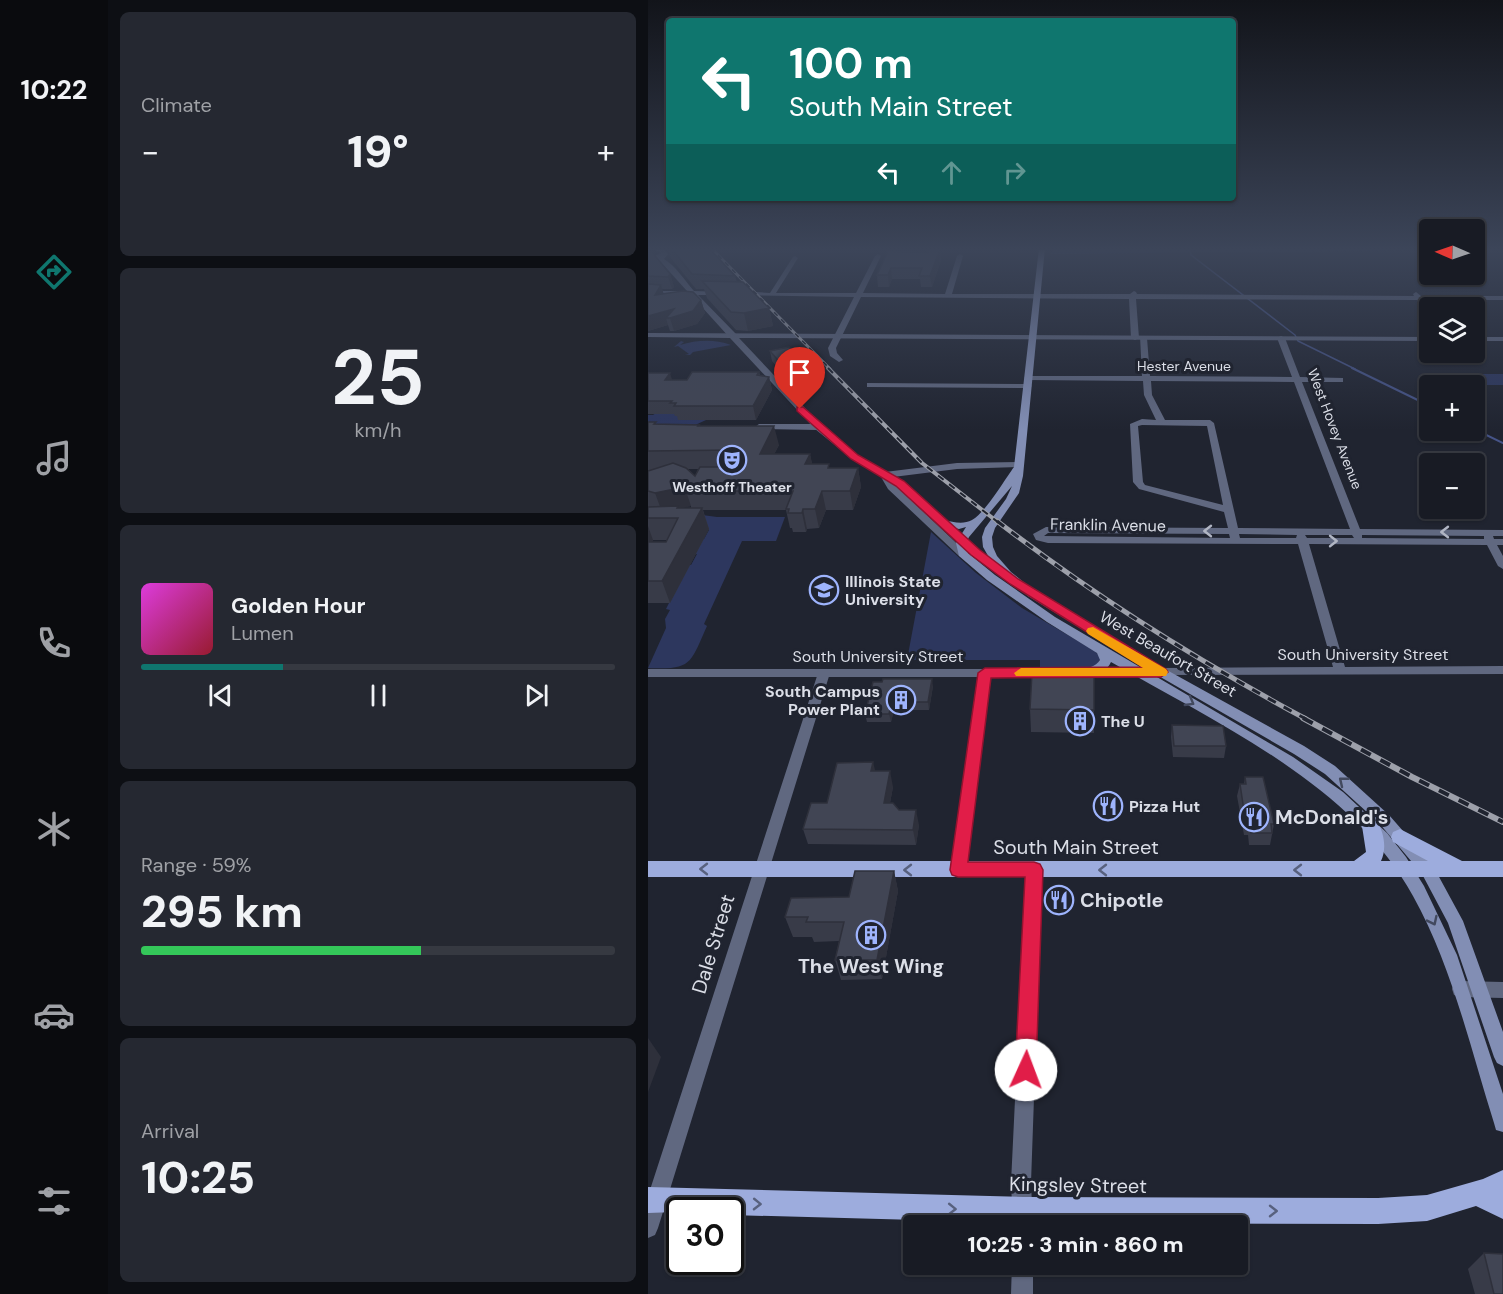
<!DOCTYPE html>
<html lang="en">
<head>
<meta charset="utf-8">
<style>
	:root { --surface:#181b24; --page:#252831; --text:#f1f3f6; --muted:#9fa1a6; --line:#363941; --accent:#0f766e }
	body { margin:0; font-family:"DM Sans",sans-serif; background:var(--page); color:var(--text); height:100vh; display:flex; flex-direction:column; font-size:22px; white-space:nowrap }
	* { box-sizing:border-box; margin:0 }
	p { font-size:20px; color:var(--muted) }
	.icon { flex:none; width:33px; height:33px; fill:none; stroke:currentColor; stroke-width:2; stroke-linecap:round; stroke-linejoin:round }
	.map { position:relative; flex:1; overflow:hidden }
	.panel { display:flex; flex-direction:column; gap:12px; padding:12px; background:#0d0f14; width:540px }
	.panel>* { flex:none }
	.banner { position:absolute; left:18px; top:18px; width:570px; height:183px; border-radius:6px; box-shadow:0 2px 4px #0004,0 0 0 2px var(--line); background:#0f766e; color:#fff; overflow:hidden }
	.needle { width:39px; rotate:272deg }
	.fabs { position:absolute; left:771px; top:219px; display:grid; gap:12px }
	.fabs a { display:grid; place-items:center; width:66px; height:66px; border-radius:6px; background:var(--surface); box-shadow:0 2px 4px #0004,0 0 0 2px var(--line); font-size:30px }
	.speed { position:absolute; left:18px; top:1197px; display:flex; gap:12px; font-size:30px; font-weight:700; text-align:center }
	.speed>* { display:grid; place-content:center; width:78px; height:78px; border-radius:50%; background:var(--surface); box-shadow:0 2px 4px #0004,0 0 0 2px var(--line); line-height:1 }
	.speed .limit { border:3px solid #111; border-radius:9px; background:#fff; color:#111 }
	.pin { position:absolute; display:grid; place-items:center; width:51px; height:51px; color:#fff; margin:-62px -26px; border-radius:50% 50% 50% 0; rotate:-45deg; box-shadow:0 0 6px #0007 }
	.pin .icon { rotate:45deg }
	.me { position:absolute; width:66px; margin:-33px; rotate:2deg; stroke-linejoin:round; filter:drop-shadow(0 0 4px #0008) }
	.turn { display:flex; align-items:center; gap:21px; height:126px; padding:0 24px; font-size:27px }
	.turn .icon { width:78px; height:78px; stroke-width:2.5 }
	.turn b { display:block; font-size:42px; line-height:51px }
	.lanes { display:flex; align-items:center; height:57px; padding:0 24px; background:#0003; justify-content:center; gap:30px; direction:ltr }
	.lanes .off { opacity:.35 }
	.big { font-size:45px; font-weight:800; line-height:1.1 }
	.panel .card { flex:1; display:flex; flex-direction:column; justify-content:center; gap:9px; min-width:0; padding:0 21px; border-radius:9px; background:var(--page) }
	.panel .dial { align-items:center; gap:0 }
	.dial b { font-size:78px; line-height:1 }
	.song { display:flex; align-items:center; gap:18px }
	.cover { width:72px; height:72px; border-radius:9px; background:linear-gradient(135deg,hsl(300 70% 55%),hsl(350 70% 35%)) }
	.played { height:6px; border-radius:3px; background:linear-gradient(90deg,var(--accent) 30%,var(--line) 30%) }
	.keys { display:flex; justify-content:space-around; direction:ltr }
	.heat { display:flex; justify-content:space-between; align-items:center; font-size:33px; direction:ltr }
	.charge { height:9px; border-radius:4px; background:linear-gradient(90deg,#34c759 59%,var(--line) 0) }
	.trip { position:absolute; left:255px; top:1215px; width:345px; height:60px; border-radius:6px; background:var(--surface); box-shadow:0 2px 4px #0004,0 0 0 2px var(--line); font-weight:800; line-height:60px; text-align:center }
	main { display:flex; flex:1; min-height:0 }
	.dock { display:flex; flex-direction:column; width:108px; justify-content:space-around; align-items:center; background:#0a0b0e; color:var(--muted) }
	.dock .icon { width:42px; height:42px }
	.dock .selected { color:var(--accent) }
	.dock b { font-size:27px; color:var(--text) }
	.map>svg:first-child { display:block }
	.green { fill:#2d375e }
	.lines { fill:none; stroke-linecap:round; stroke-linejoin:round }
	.stream-far1 { stroke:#465488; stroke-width:1.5 }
	.stream { stroke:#465488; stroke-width:2 }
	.minor { fill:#606880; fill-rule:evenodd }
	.tertiary { fill:#606880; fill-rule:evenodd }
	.secondary { fill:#828eb4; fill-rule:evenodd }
	.primary { fill:#9dacdd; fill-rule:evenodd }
	.rail-far3-casing { stroke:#9da0aa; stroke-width:3 }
	.rail-far2-casing { stroke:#9da0aa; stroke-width:4 }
	.rail-far1-casing { stroke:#9da0aa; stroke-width:5 }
	.rail-casing { stroke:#9da0aa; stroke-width:6 }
	.rail-far3 { stroke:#202430; stroke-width:1.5; stroke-dasharray:5; stroke-linecap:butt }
	.rail-far2 { stroke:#202430; stroke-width:2; stroke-dasharray:7; stroke-linecap:butt }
	.rail-far1 { stroke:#202430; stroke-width:3; stroke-dasharray:9; stroke-linecap:butt }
	.rail { stroke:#202430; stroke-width:4; stroke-dasharray:11; stroke-linecap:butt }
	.wall { fill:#383b48; fill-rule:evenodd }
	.shaded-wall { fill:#2e303b }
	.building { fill:#414554; stroke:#2e303b; stroke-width:1.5 }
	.oneway { stroke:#b0b5c3 }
	.oneway2 { stroke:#42495e }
	.oneway3 { stroke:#58617e }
	.route { fill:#e11d48; stroke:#92132f; stroke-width:1.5 }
	.slow { fill:#f59e0b }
	.labels { text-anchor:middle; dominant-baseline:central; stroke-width:6; stroke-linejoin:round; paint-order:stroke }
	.far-street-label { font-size:14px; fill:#dbdee7; stroke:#202430 }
	.far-poi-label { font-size:14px; font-weight:bold; fill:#dbdee7; stroke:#202430 }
	.street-label { font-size:16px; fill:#dbdee7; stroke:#202430 }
	.poi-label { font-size:16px; font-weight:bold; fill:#dbdee7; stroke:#202430; text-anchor:start }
	.near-poi-label { font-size:20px; font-weight:bold; fill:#dbdee7; stroke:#202430; text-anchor:start }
	.near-street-label { font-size:20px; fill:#dbdee7; stroke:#202430 }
</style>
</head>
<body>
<main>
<nav class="dock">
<b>10:22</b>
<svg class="icon selected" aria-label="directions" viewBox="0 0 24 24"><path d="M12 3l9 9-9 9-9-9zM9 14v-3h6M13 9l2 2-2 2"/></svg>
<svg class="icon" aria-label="music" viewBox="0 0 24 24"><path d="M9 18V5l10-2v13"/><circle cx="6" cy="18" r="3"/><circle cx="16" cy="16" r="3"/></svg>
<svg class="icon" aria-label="phone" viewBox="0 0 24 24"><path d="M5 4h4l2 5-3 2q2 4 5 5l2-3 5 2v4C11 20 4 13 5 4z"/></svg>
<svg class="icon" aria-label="climate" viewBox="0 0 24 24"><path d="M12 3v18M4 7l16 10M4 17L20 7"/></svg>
<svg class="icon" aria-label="car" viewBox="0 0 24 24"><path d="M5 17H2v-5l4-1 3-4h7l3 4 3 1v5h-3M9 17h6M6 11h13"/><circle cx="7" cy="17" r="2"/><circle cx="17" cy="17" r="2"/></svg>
<svg class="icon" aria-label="filters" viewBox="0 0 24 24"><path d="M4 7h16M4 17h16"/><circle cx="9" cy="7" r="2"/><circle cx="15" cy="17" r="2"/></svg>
</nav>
<section class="panel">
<div class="card"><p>Climate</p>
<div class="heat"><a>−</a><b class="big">19°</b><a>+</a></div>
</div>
<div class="card dial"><b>25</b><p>km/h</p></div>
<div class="card">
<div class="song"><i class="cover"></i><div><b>Golden Hour</b><p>Lumen</p></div></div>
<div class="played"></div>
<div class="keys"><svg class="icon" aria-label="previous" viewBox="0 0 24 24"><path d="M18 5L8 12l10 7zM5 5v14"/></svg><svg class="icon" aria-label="pause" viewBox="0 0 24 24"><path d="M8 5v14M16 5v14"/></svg><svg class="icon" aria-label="next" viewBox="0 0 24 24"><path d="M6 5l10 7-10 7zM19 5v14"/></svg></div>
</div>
<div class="card"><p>Range · 59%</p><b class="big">295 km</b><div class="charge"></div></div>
<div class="card"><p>Arrival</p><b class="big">10:25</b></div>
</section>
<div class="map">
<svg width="855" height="1294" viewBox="0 0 855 1294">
	<rect width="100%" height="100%" fill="#202430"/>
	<path class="green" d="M412 248H781L782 250 402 254 407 249Z
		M33 341 36 342 32 345C49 340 66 339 83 345L45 352 42 355H37L41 354 30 346 26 347Z
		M815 374H855V385H822Z
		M15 408 32 416 31 420H58L43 427 0 440V415H5Z
		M47 514 69 517H137L128 541H94L56 624 59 626C42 664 44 670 0 668L18 628 17 619 22 610 18 609 40 565H43L49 554H45L52 540 56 539 61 530Z
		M283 532 328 573 374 608 447 651 453 658 448 667 392 669V660H259Z"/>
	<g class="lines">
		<path class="stream-far1" d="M542 251 543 255 647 335 650 341 707 369"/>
		<path class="stream" d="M704 368 782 406
			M826 429 855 443"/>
		<path class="minor" d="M5 248 17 250 20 254 16 259C28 266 37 281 46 291L76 292V294L74 295H50L88 334V338H82L43 295H0V291H39L10 259 0 263V259L13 253Z
			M230 254 233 256 215 293 297 294 309 256 312 254 315 256 304 294H482L486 291 488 292 489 294 766 296 765 294 768 292 773 296H855V300H776L782 308V316L769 300 488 299 491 338 487 340 483 338 481 299 213 297 188 348 189 353 195 360 191 362 182 356 180 348 206 297 92 295 89 293 92 291 122 293 145 257 147 256 150 258 128 293H208L227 256Z
			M492 336 499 338 502 376 644 377 629 338 633 336 637 338 652 377 695 378V382H654L712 529 855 530V536H845L846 539H855V545H849L855 556V569L850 566 839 545 661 544 697 667 855 666V674L509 675 507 672 513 668 685 667 650 544 400 543 388 540 385 534 398 527 580 528 576 512 491 489 485 482 482 424 494 419 508 420 496 395 495 381 380 380 376 378 380 376H494ZM503 381 646 382 702 529 590 528 566 423 562 420H517L504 395ZM494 425 559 426 575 505 497 485 495 482 490 426ZM400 533 581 534 582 538 396 536ZM591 534 649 535 648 538H592ZM657 535H704L706 538H659ZM714 535 836 536V539L714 538Z
			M219 383 380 384 384 386 380 388 222 387H219Z
			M111 424H170L174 427 170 430 108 429 107 427Z
			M371 462 374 463V467L309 469 237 478 232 475 237 472 309 463Z
			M176 669 182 673 10 1228 7 1235 0 1238V1196L170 673Z
			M337 669 343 673 318 870 315 875 310 876 305 875 302 870 331 673Z
			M386 864 391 865 394 870 383 1183 385 1226H365L363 1183 378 870 381 865Z
			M812 981 855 982V998L812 997 806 995 804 989 806 983Z
			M364 1264H385V1294H363Z"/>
		<path class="tertiary" d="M0 333 782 337V341L91 338 173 425 210 455 255 482 332 550 362 573 363 575 358 578 324 554 247 485 320 554 315 557 311 556 240 489 233 477 204 459 167 429 82 338 0 337Z
			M826 337H855V341H826Z
			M513 668 519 672 513 676 436 678 430 674 436 670Z
			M0 669H401L407 673 401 677H0Z"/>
		<path class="secondary" d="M391 248H397L375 476 371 493 347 528 344 537 345 547 349 556 363 572 388 592 517 669 656 746 687 766 741 815 784 864 815 921 855 1032V1066L849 1063 846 1057 800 923 774 874 731 823 677 774 646 754 509 675 380 596 347 568 335 547 334 537 337 528 358 499 364 486 321 537 318 543 320 553 347 575 407 617 645 757 695 792 739 833 758 857 776 886 809 955 855 1094V1132L848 1130 846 1123C822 1047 804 966 765 896 704 784 570 724 463 662 459 671 446 680 436 677L434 674C438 667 448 667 452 660L449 653 399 622 339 580 311 556 308 543 318 527 311 529 292 525 291 523 296 520C305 522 315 525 324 520 338 512 357 479 366 467Z"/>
		<path class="primary" d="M723 819 729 821C736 833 739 848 733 861H780L745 842 743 837 745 832 752 829 814 861H855V877H0V861H706L718 852 714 826 717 821Z
			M855 1170V1219L828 1206 779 1221 730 1224 375 1223 82 1215V1210L0 1213V1187L375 1197 730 1198 779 1195 835 1179Z"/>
		<g class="rail-far3-casing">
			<path id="rail-far3" d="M63 248 182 369"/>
		</g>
		<g class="rail-far2-casing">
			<path id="rail-far2" d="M180 368 274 463 351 523"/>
		</g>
		<g class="rail-far1-casing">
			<path id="rail-far1" d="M349 521C446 596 550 661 658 719"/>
		</g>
		<g class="rail-casing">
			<path id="rail" d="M655 718 764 777 855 822"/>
		</g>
		<use href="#rail-far3" class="rail-far3"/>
		<use href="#rail-far2" class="rail-far2"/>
		<use href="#rail-far1" class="rail-far1"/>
		<use href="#rail" class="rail"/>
	</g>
	<path class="wall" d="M20 248H61L87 276 89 282 121 308 125 326 100 331 88 330 59 298 56 289H48L22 257Z
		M292 249 293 260 284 287H273L272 279H244L241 287H230L229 275 240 251 280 253Z
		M0 252 22 274 26 287 24 289H14L15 293 53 300 57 313 49 324 26 331H22L20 325 0 331Z
		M122 351 154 360 156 370 136 375 124 361Z
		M111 372 112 375 121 377 124 390 108 420H30L29 416H27L26 414H0V373L24 380H39Z
		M0 422 8 424 51 425 52 426 131 445 126 454H162L164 464 182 468H210L213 487 205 510H178L171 528 159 529 158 532H145L144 528H142L138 510H55L61 529 22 603H0V471L4 470H0ZM40 469H50L47 476ZM43 506V508H31ZM5 540H19L18 542H4Z
		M225 682 285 686 281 710H246L243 722H219L217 714Z
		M382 709 446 710V733L383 732Z
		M524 725 578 746 576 758 525 757 523 737Z
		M227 771 245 787 242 803 271 825 268 845 160 844 155 829 179 803Z
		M597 777 626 824 622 845H601L600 835H596L589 796 592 784H596Z
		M246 871 250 891 234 979 193 980 187 960 191 941 166 942 164 937H145L137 917 201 897Z
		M836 1253 855 1294H827L820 1269Z"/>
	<path class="shaded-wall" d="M292 249 293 260 284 287 282 276Z
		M243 268 244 279 241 287 240 275Z
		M22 274 26 287 24 289 20 277Z
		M13 285 17 298 7 295Z
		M53 300 57 313 49 324 26 331 22 318H18L20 325 0 331V316Z
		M121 308 125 326 100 331 96 313Z
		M154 360 156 370 136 375 134 365Z
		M22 373 26 386 17 380Z
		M121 377 124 390 108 420 105 406Z
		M126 426 131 445 117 473 112 454Z
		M162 454 166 473 157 464Z
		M210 468 213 487 205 510 202 491Z
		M41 486 38 491 43 506 14 512 7 493Z
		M174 491 178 510 171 528 167 509Z
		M54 508 61 529 22 603 14 581Z
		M155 509 159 529 158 532 154 513Z
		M0 526 5 540 0 549Z
		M284 679 285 686 281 710 280 702Z
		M244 702 246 710 243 722 241 714Z
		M225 762 229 778 223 771Z
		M242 771 245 787 239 818 236 803Z
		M268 810 271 825 268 845 265 830Z
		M246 871 250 891 234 979 229 960Z
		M0 1038 13 1057 0 1092Z"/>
	<path class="building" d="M23 248H61L87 276 44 274Z
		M281 249H292L282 276H271L274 268H243L240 275H229L240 251 280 253Z
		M0 252H4L22 274 20 277 0 276Z
		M54 281 95 282 121 308 96 313 83 312Z
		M0 284 13 285 7 295 35 291 45 292 53 300 45 311 22 318H18L26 309 0 316Z
		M141 347 154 360 134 365 122 351Z
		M44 372H111L109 375 121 377 105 406H26L28 403H22L24 401H0V373H22L17 380H39Z
		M0 422H8L6 424 51 425 50 426H126L112 454H162L157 464H181L180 468H210L202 491H174L167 509H155L154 513H140L141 509H138L145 491H38L41 486 7 493 0 491V471L25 463 38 468 47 476 52 467H77L87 450 0 451Z
		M30 506 29 508H54L14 581H0V542H18L30 518H0V507Z
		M446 672V710L382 709 384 673Z
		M235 679H284L280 702H244L241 714H217L225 682H234Z
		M524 725 575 726 578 746H526Z
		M225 762 223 771H242L236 803H245L251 810H268L265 830 155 829 163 803H179L189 763Z
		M597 777H615L626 824H623L624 833H603L602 824H598L592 784H598Z
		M207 871H246L229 960H187L196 922H158L160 917H137L143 898 201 897Z
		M836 1253 855 1254V1294H846Z"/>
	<defs><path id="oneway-chevron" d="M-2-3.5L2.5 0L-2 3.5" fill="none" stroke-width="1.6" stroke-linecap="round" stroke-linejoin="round" transform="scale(1.5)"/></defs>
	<g class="oneway">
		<use href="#oneway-chevron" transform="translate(560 531) rotate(-180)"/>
		<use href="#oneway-chevron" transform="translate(797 532) rotate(-180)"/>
		<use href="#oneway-chevron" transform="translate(685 541)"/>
	</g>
	<g class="oneway2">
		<use href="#oneway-chevron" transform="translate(542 702) rotate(30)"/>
		<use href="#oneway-chevron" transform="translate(695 781) rotate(-141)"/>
		<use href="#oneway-chevron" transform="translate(785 921) rotate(64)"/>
	</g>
	<g class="oneway3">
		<use href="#oneway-chevron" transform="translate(56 869) rotate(-180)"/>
		<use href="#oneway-chevron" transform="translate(260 870) rotate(-180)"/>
		<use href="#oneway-chevron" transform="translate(455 870) rotate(180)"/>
		<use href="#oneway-chevron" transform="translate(650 870) rotate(180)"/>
		<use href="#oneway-chevron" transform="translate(109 1204) rotate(1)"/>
		<use href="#oneway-chevron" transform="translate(304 1209) rotate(1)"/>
		<use href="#oneway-chevron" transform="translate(625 1211)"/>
	</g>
	<linearGradient id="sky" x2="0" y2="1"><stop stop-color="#12141a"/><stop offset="0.58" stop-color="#3c4559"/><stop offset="1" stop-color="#3c4559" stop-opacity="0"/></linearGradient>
	<rect width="855" height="430" fill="url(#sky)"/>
	<path class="route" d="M149 407H155L210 455 256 481 332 550 370 579 518 669 520 672 513 677 343 678 320 862H386L392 864 395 870 388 1070 385 1077 378 1080 370 1077 367 1070 377 877H310L304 875 302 870 330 673 337 668 495 667 362 584 323 555 248 486 203 459 149 411Z"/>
	<path class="slow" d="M445 627 518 669 520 672 518 676H368L366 673 373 668H495L440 634 438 631 440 628Z"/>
	<defs>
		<g id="theatre-ring" transform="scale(1.5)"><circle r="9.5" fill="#202430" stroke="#9eb4fd" stroke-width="1.5"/><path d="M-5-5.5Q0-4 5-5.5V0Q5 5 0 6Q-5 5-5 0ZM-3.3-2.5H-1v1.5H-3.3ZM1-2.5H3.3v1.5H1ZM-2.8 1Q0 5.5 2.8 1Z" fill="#9eb4fd"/></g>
		<g id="university-ring" transform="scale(1.5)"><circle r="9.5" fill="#202430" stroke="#9eb4fd" stroke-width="1.5"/><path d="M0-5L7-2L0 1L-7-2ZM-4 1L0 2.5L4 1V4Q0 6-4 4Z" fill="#9eb4fd"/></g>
		<g id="building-ring" transform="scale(1.5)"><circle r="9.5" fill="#202430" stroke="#9eb4fd" stroke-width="1.5"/><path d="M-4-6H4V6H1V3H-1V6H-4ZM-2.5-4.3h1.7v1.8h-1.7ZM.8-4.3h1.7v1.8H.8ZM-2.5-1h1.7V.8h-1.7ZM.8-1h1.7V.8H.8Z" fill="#9eb4fd"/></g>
		<g id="restaurant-ring" transform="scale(1.5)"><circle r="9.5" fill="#202430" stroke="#9eb4fd" stroke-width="1.5"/><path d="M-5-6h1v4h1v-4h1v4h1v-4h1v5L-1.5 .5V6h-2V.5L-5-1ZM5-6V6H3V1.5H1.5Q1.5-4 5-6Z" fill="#9eb4fd"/></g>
	</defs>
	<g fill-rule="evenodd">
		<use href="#theatre-ring" x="84" y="460"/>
		<use href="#university-ring" x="176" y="590"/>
		<use href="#building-ring" x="253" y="700"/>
		<use href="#building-ring" x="432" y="721"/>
		<use href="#restaurant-ring" x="460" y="806"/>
		<use href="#restaurant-ring" x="606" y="817"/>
		<use href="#restaurant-ring" x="411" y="900"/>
		<use href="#building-ring" x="223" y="935"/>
	</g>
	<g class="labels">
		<g class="far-street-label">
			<text x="536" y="366">Hester Avenue</text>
			<text transform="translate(687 429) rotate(69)">West Hovey Avenue</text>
		</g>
		<g class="far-poi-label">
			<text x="84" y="487">Westhoff Theater</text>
		</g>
		<g class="street-label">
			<text transform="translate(460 525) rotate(1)">Franklin Avenue</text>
			<text transform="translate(520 654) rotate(30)">West Beaufort Street</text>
			<text x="715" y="654">South University Street</text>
			<text x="230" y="656">South University Street</text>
		</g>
		<g class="poi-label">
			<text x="197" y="581">Illinois State<tspan x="197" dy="18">University</tspan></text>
			<text x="232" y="691" text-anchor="end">South Campus<tspan x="232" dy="18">Power Plant</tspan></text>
			<text x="453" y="721">The U</text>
			<text x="481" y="806">Pizza Hut</text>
		</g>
		<g class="near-poi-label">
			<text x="627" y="817">McDonald's</text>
			<text x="432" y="900">Chipotle</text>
			<text x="223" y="966" text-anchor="middle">The West Wing</text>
		</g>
		<g class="near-street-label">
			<text x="428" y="847">South Main Street</text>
			<text transform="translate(65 944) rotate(-73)">Dale Street</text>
			<text transform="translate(430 1185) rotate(1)">Kingsley Street</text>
		</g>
	</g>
</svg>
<div class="fabs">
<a><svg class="needle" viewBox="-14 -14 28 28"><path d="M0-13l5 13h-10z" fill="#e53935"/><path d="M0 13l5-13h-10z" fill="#9fa1a6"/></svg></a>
<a><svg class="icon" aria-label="layers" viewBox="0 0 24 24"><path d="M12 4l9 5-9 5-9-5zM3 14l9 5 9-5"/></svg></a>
<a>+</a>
<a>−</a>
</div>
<div class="speed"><div class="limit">30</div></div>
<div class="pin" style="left:152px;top:409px;background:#d93025"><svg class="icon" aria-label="arrive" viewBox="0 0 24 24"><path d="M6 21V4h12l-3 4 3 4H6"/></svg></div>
<svg class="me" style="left:378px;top:1070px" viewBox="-20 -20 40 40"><circle r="19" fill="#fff"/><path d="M0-13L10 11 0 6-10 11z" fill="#e11d48"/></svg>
<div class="trip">10:25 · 3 min · 860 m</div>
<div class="banner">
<div class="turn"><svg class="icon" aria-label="left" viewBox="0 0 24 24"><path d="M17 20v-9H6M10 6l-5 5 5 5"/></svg><div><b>100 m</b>South Main Street</div></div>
<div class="lanes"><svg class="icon" aria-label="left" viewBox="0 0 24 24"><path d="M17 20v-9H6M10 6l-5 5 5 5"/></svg><svg class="icon off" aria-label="ahead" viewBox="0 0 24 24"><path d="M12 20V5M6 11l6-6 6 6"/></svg><svg class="icon off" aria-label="right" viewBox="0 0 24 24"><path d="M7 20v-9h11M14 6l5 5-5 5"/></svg></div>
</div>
</div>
</main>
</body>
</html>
